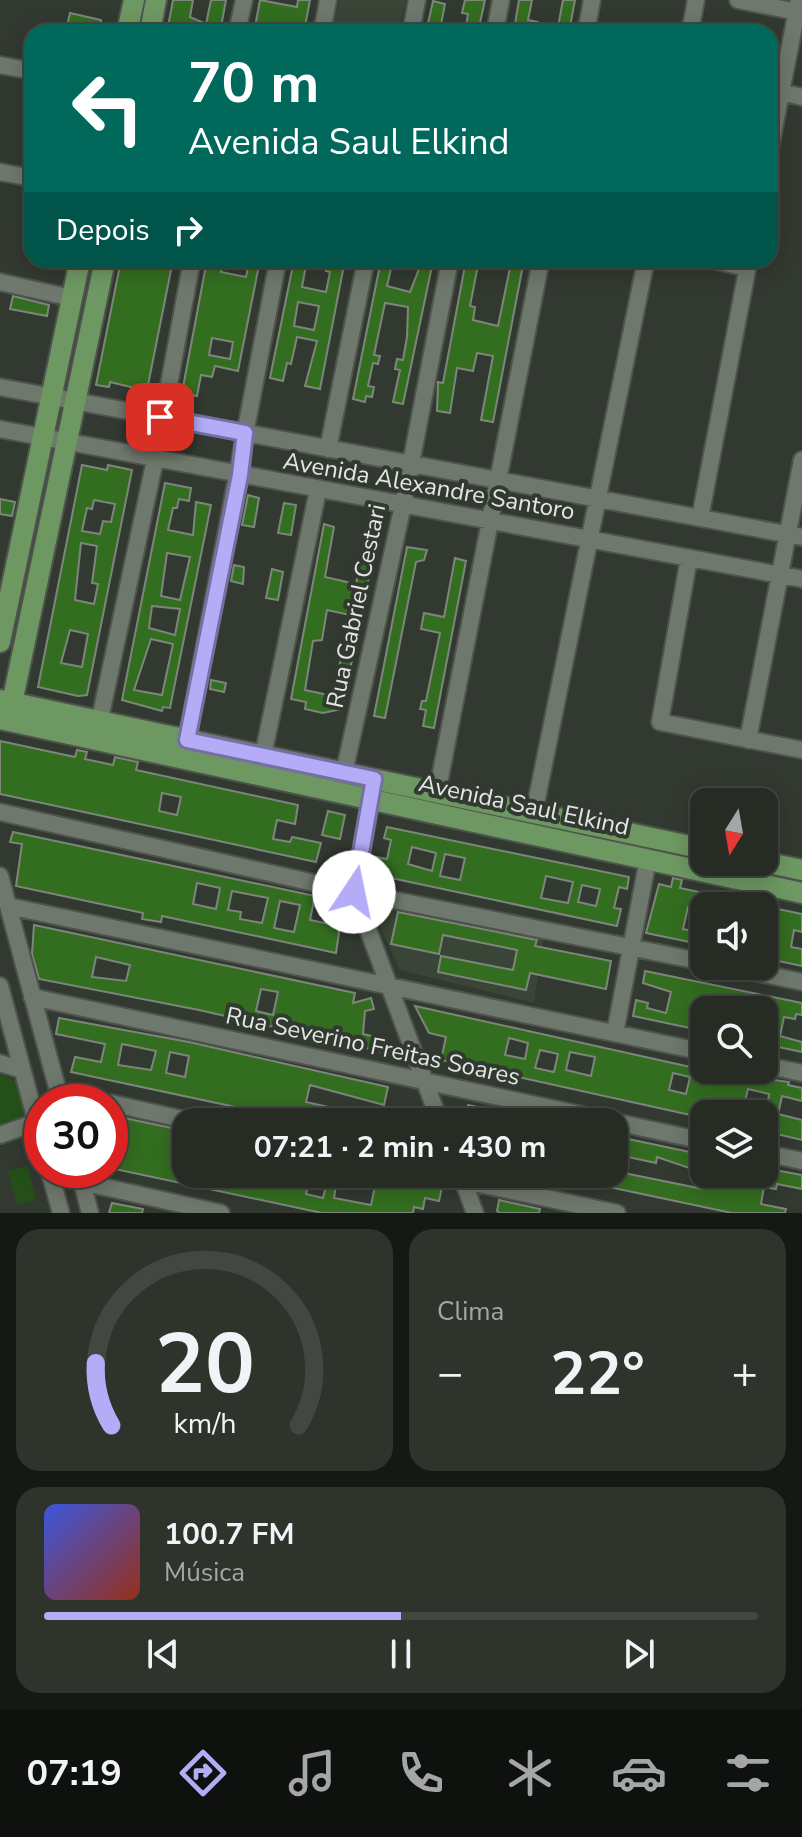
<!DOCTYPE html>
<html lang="pt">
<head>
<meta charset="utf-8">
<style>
	:root { --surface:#262b24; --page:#2e332c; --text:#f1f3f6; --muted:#a4a7a6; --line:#424741; --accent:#b5acf8 }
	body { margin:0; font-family:"Nunito Sans",sans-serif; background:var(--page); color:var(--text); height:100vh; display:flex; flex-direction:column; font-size:30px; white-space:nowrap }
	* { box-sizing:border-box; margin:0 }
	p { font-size:26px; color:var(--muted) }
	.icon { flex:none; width:44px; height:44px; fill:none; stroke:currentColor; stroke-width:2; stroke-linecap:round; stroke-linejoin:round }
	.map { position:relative; height:1213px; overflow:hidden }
	.details { display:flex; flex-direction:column; gap:16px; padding:16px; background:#151814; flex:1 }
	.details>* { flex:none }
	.banner { position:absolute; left:24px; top:24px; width:754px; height:244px; border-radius:24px; box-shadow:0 4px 20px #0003,0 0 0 2px var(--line); background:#00695c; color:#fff; overflow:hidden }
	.needle { width:52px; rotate:191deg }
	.buttons { position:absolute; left:690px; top:788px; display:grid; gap:16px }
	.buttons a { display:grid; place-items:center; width:88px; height:88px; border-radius:16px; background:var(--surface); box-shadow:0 4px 20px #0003,0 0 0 2px var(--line); font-size:40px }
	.speed { position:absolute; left:24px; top:1084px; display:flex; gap:16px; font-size:40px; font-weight:700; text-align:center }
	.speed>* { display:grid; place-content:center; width:104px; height:104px; border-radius:50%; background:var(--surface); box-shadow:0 4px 20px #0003,0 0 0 2px var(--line); line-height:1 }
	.speed .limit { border:12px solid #d22; background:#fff; color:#111 }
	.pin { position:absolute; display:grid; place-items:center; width:68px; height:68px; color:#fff; margin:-34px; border-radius:16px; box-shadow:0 4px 12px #0006 }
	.me { position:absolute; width:88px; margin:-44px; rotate:11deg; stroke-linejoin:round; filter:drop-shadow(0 0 6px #0008) }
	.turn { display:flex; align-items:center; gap:28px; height:168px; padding:0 32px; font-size:36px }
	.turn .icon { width:104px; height:104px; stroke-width:2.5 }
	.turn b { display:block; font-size:56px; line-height:68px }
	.then { display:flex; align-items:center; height:76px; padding:0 32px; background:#0003; gap:16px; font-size:30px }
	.big { font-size:60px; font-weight:700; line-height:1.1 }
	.details .card { flex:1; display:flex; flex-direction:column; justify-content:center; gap:12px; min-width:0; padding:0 28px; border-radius:24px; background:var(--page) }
	.details .dial { align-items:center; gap:0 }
	.dial svg { height:208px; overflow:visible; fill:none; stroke:var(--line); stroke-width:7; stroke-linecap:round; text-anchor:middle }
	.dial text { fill:var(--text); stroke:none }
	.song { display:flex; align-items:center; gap:24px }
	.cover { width:96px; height:96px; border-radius:12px; background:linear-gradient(135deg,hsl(230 70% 55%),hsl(10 70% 35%)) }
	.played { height:8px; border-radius:4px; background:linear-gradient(90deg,var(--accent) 50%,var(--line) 50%) }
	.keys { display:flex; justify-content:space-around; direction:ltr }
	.heat { display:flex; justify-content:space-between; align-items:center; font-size:44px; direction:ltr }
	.details .tiles { flex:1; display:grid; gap:16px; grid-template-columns:1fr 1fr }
	.card:last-child { grid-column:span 2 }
	.trip { position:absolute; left:172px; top:1108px; width:456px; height:80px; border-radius:24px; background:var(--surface); box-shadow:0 4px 20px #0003,0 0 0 2px var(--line); font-weight:700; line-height:80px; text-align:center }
	.menu { display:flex; height:128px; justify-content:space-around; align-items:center; background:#0f110e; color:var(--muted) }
	.menu .icon { width:56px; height:56px }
	.menu .on { color:var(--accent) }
	.menu b { font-size:36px; color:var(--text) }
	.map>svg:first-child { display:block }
	.built { fill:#394536 }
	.grass { fill:#254f18 }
	.building { fill:#336e20; stroke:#7e867c; stroke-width:2; fill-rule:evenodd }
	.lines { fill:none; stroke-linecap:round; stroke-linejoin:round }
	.minor-casing { stroke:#4e544d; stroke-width:20 }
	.major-casing { stroke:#4e544d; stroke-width:24 }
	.minor { stroke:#6f786d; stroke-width:16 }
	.major { stroke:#6e9862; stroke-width:20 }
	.route-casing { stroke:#7670a1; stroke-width:20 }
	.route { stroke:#b5acf8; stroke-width:14 }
	.labels { text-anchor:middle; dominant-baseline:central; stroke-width:8; stroke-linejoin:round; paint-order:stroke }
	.street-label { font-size:24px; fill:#e3e7e2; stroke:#323930 }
</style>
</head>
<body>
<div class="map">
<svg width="802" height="1213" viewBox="0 0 802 1213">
	<rect width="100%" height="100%" fill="#323930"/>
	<path class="built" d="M339 0H406L399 32H332Z
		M380 901 544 936 534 1003 400 970 374 913V907Z"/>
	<path class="grass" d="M0 1074 21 1084 30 1121 0 1136Z
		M28 1166 36 1200 17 1205 8 1171Z"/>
	<path class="building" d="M173 0H193L190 17 206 24 211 0H226L221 27 226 28V32H167Z
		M260 0 297 7 298 0H310L304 32H254Z
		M465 0H485L478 32H465L468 14 462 13Z
		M519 0H532L528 20 538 22 536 32 514 30Z
		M563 0H575L569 32H557Z
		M433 1 445 4 440 30 427 28Z
		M70 13 101 20 99 32 67 26Z
		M121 260 154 263 155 260H173L146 395 134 393 135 388 110 382 109 387 96 385Z
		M207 260H224L221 272 246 277 249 263 259 265 238 371 215 366 212 377 201 375 197 396 191 395 190 400 181 398ZM212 338 233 342 230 359 209 355Z
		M294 260H307L302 287 326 292 330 272 326 271 328 262 344 265 320 389 305 386 317 341 297 337 291 364 287 363 283 381 270 378ZM298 302 319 306 314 330 294 326Z
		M381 260H393L387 286 410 292 421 264 432 266 403 404 393 402 400 370 395 369 397 359 403 360 407 337 408 307 385 303 374 355 380 356 378 364 373 363 368 386 374 387 372 397 366 396 365 402 353 399Z
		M466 260H479L470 306 475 307 473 320 498 326 511 263 523 265 493 422 481 420 493 356 477 353 473 371 457 368 450 413 437 411 438 382 443 383Z
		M13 296 49 305 47 316 10 309Z
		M82 465 107 470 108 465 132 470 87 695 78 696 38 687ZM94 500 115 504 111 522 103 521 100 534 82 531 87 508 92 509ZM81 543 97 546 92 583 98 584 94 604 75 600ZM70 630 88 634 82 667 61 663Z
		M165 483 191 488 189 501 179 499 177 508H173L168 530 193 535 196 502 211 505 170 708 163 707 162 711 122 700ZM167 553 190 557 180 600 161 596ZM152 606 180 609 175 635 149 628ZM151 639 173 644 162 695 134 690Z
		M248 495 259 498 254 527 242 525Z
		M0 499 15 502 12 516 0 514Z
		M284 503 296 505 291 535 278 533Z
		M324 524 334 527 325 577 356 584 365 540 376 542 342 709 323 713 305 709 306 702 291 699ZM327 610 350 615 333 696 305 690 313 641 322 640Z
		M407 547 427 550 424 560 416 562 385 718 374 716Z
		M455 558 466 561 434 728 423 726 426 710 420 709 422 701H426L440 633 421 629 424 613 444 617Z
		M234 565 244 567 243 584 231 581Z
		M272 569 283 572 278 600 266 598Z
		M211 680 226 683 224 692 210 689Z
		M0 741 75 757 77 750 87 752 85 759 113 765 115 757 138 762 136 770 298 805 295 824 277 820 273 839 290 842 292 837 321 843 316 862 0 794ZM162 793 181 797 177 815 159 811Z
		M328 811 345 815 340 839 322 835Z
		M387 827 629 877 627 889 619 887 614 908 621 909 617 926 372 874 376 857 387 859 391 840 384 838ZM412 847 436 853 432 871 408 864ZM445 854 465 858 460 880 440 876ZM546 876 573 882 568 903 541 898ZM582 885 600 889 596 906 578 902Z
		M13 832 315 896 310 920 340 926 336 953 162 916 161 922 142 919 143 913 16 886 22 844 10 842ZM197 883 220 888 216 909 193 904ZM232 891 268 898 262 923 240 919 241 912 228 910ZM280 901 300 905 294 932 274 928Z
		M673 878 682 880 680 888 746 902V906H704V910L688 907 683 929 704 934V945L646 933 659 884 671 887Z
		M764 906 802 914V932L794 930 791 947 802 949V966L764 958Z
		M398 912 537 940 535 946 611 961 606 989 530 973 526 990 438 972 441 956 513 970 517 950 443 935 439 954 391 944Z
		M34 925 355 993 353 1003 371 998 374 1009 365 1011 363 1034 386 1039 383 1052 199 1010 39 979 32 954ZM96 957 130 965 126 981 92 977ZM261 989 278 992 273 1015 256 1011Z
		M645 971 802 1003V1015L796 1014 795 1019 784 1017 780 1036 802 1042V1052L764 1044 767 1012 763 1007 747 1003 746 1008 719 998 716 1010H704V1031L633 1016 636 1000 648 1003 647 1008 666 1013 671 992 643 983Z
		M415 1006 704 1070 789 1082 788 1085 802 1088V1101L782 1096 778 1114 802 1120V1140L764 1131 769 1094 748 1089 742 1114H704V1118L441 1060 446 1037 429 1033ZM509 1038 528 1043 525 1059 505 1055ZM540 1050 558 1054 554 1072 535 1068ZM570 1052 595 1057 591 1076 566 1070ZM673 1073 690 1077 686 1094 669 1090Z
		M59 1018 189 1042 388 1087 384 1105 310 1085 306 1102 338 1109 335 1122H306L71 1072 75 1057 101 1062 105 1044 56 1034ZM122 1044 156 1051 151 1070 118 1065ZM170 1052 189 1056 185 1077 166 1073Z
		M468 1105 529 1118 528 1122H470L472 1116 466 1115Z
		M110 1115 186 1131V1174H311L306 1194 323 1198 329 1174H384L412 1180 413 1174H421L425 1183 442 1187 439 1201 425 1198 423 1209 414 1207 413 1213H322L110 1168ZM337 1179 375 1186 371 1205 334 1198Z
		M614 1136 704 1155 701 1172 657 1157 656 1163 614 1154Z
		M764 1168 802 1175V1189L777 1184 776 1189 764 1187 761 1204 786 1209 785 1213H732L566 1178 567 1174H614V1171L703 1189 706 1174H764Z
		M499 1200 540 1209 539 1213H500L497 1211Z
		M112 1203 143 1209 142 1213H109Z"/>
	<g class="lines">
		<g class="minor-casing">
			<path id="minor" d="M738 0 797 12
				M237 32 244 0
				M322 32 328 0
				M411 32 417 0
				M495 32 501 0
				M586 32 592 0
				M690 32 696 0
				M0 65 32 71
				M781 92 802 97
				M770 149 799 0
				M0 172 32 178
				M713 260 747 268
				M0 282 72 298
				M0 387 802 537
				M0 429 802 579
				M328 449 366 260
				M700 518 749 260
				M689 558 660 722 802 750
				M97 733 155 460 192 260
				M187 740 278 260
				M748 740 802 460
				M263 756 318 490
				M344 773 403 505 450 260
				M373 789 354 892 440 1122
				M437 793 541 260
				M0 812 354 892 704 962
				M534 813 646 260
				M0 876 61 1102
				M8 906 704 1052
				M726 966 802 982
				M0 986 42 1143
				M32 997 704 1141
				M615 1033 648 859
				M0 1063 22 1070
				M764 1065 802 1073
				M58 1092 104 1102
				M110 1103 195 1122
				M0 1135 42 1120
				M764 1153 802 1161
				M49 1170 61 1213
				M79 1170 90 1213
				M432 1174 617 1213
				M461 1175 475 1213
				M82 1182 221 1213"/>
		</g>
		<g class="major-casing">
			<path id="major" d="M127 32 134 0
				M150 32 156 0
				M0 642 80 260
				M0 700 704 849
				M0 709 12 703 105 260
				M0 719 802 893
				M764 862 802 870"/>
		</g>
		<use href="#minor" class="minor"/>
		<use href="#major" class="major"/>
	</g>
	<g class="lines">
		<g class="route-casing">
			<path id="route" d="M160 417 245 433 240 475 187 740 374 779 354 892"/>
		</g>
		<use href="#route" class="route"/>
	</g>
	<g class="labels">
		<g class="street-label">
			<text transform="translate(429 486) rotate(10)">Avenida Alexandre Santoro</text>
			<text transform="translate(356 606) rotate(-78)">Rua Gabriel Cestari</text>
			<text transform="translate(524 805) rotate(12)">Avenida Saul Elkind</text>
			<text transform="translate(373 1046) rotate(12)">Rua Severino Freitas Soares</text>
		</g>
	</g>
</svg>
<div class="buttons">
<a><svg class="needle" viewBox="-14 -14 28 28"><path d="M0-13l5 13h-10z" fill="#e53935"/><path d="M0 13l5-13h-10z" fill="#a4a7a6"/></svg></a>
<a><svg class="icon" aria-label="sound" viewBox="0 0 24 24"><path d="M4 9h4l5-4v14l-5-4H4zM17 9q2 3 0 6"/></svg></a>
<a><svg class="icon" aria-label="search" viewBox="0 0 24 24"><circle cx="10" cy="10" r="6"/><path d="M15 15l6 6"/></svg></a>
<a><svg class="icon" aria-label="layers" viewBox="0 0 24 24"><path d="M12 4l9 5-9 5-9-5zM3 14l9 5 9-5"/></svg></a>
</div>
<div class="speed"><div class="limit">30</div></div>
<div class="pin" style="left:160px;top:417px;background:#d93025"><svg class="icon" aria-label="arrive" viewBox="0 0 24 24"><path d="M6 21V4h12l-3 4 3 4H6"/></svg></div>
<svg class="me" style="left:354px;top:892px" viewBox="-20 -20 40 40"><circle r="19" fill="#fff"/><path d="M0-13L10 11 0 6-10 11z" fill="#b5acf8"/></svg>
<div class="trip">07:21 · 2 min · 430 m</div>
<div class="banner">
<div class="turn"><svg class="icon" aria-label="left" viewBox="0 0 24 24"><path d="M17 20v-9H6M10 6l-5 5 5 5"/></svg><div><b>70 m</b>Avenida Saul Elkind</div></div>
<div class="then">Depois<svg class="icon" aria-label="right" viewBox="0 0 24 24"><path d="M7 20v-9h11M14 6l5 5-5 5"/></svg></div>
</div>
</div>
<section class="details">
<div class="tiles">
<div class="card dial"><svg viewBox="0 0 100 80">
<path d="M14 69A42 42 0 1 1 86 69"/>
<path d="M14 69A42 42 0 0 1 8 45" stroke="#b5acf8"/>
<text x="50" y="56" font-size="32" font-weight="700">20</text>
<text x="50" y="72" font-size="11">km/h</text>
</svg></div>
<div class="card"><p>Clima</p>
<div class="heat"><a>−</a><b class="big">22°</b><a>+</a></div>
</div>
<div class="card">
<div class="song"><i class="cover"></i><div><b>100.7 FM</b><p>Música</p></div></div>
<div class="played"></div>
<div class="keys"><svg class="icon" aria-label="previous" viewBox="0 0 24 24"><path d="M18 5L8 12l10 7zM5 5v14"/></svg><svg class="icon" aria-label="pause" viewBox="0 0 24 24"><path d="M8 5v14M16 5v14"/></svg><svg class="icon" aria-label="next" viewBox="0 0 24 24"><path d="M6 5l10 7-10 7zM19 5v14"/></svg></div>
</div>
</div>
</section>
<nav class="menu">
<b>07:19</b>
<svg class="icon on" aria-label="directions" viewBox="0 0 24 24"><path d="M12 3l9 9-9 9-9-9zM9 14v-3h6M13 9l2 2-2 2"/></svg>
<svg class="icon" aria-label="music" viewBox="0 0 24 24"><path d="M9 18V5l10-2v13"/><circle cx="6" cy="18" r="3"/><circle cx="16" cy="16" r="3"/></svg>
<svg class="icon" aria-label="phone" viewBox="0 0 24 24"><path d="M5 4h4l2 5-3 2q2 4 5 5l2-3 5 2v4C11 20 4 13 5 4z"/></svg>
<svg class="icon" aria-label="climate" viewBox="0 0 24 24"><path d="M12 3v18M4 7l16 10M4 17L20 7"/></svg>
<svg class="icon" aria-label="car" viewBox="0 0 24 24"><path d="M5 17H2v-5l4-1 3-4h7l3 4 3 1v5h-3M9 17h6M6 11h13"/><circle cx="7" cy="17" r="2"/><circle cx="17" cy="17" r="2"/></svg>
<svg class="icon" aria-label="filters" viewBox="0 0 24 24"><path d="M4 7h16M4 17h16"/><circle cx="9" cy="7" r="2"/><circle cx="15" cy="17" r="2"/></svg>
</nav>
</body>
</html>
